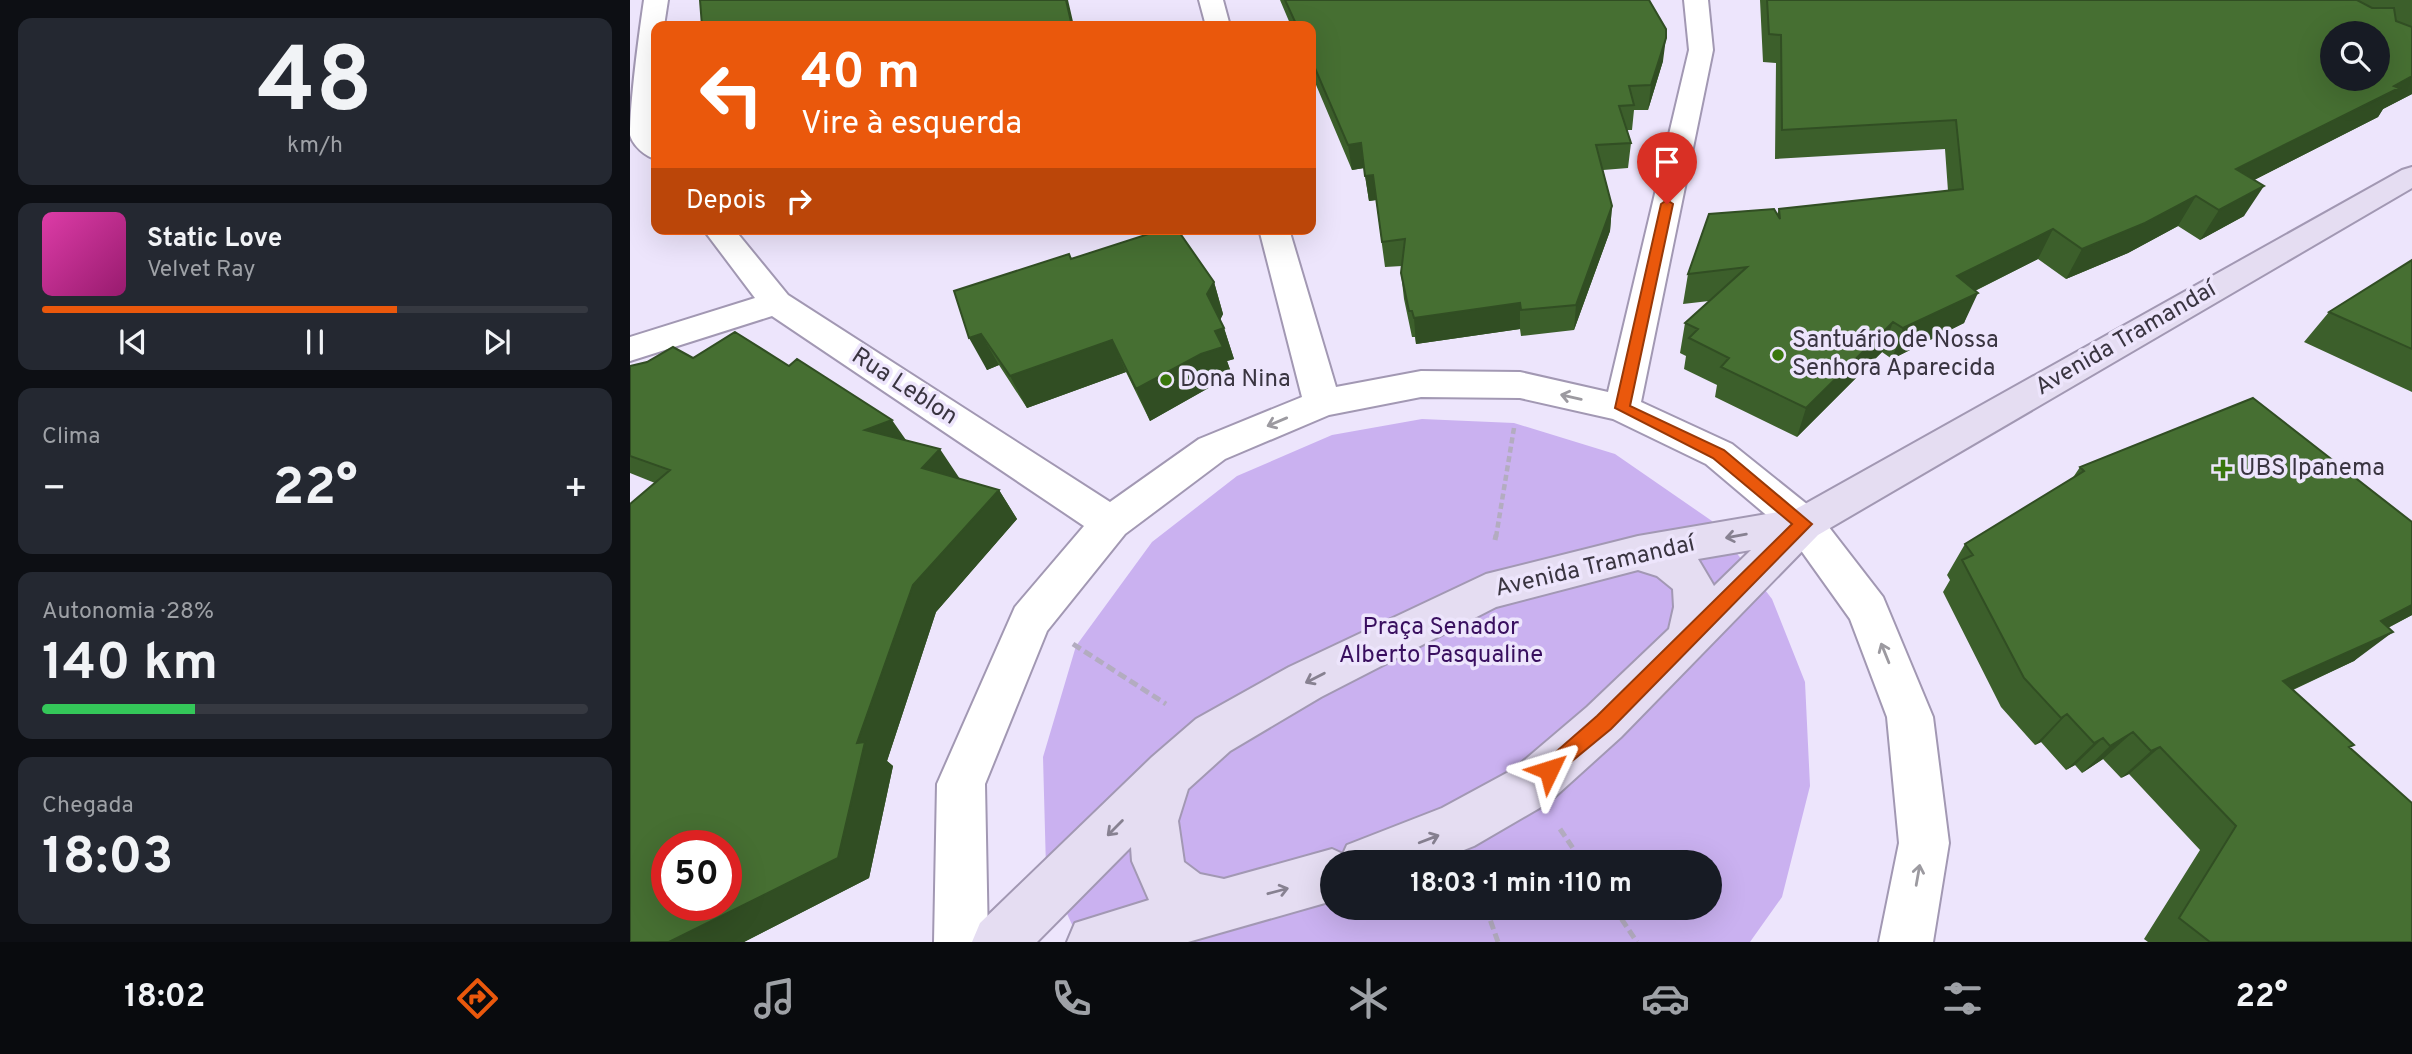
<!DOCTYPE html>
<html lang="pt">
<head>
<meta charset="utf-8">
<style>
	:root { --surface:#171b24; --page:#242831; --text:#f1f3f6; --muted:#9ea1a6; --line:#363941; --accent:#ea580c }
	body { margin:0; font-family:Overpass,sans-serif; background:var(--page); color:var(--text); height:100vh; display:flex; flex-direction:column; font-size:26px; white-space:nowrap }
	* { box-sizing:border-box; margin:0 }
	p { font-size:23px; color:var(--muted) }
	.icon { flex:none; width:38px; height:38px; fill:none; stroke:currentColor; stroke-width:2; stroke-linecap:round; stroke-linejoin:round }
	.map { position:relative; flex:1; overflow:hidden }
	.sheet { display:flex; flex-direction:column; gap:18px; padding:18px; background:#0d0f14; width:630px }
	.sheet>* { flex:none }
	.banner { position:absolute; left:21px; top:21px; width:665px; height:214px; border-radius:14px; box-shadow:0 7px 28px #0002; background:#ea580c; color:#fff; overflow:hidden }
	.fabs { position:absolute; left:1690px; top:21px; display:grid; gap:14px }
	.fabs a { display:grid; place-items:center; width:70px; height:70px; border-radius:50%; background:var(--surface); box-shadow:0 7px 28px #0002; font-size:35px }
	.speed { position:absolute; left:21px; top:830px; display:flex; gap:14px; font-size:35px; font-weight:700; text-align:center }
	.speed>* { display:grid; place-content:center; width:91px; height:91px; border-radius:50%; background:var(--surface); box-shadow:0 7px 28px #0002; line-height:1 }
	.speed .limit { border:10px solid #d22; background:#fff; color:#111 }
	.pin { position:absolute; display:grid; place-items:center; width:60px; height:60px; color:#fff; margin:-72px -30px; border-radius:50% 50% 50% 0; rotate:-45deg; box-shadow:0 0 7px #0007 }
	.pin .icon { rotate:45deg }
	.me { position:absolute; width:77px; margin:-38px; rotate:49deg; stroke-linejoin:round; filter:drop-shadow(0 0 5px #0008) }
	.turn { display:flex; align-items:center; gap:24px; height:147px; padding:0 35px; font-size:32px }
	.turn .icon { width:91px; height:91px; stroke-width:2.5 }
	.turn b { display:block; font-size:49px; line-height:60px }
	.then { display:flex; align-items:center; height:66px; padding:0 35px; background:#0003; gap:14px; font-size:26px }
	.big { font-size:52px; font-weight:700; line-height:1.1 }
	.sheet .card { flex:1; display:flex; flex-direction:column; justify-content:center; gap:10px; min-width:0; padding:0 24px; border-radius:14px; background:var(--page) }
	.sheet .dial { align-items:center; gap:0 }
	.dial b { font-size:91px; line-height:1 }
	.song { display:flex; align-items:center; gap:21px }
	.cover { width:84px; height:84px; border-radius:10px; background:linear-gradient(135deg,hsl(320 70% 55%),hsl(320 70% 35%)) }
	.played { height:7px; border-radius:4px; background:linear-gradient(90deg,var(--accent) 65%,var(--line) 65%) }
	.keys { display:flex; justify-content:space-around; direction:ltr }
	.heat { display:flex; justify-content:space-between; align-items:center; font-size:38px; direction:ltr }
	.charge { height:10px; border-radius:5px; background:linear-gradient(90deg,#34c759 28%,var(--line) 0) }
	.trip { position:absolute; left:690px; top:850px; width:402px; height:70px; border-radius:35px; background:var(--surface); box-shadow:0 7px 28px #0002; font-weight:700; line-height:70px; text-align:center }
	.dock { display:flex; height:112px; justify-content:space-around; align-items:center; background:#090b0e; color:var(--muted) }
	.dock .icon { width:49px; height:49px }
	.dock .active { color:var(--accent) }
	.dock b { font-size:32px; color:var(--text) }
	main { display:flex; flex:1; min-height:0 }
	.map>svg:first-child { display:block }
	.green { fill:#cab1f0; fill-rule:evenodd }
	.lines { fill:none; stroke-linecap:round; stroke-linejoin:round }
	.street-casing { stroke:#a298b3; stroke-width:4 }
	.secondary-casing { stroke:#a298b3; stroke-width:4 }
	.path-far1 { stroke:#b3acc0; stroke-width:4.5; stroke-dasharray:6 3.5; stroke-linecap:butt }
	.path { stroke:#b3acc0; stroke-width:5; stroke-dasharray:9 4.5; stroke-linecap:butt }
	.street { fill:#fff; fill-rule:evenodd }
	.secondary { fill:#e5ddf2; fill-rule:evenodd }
	.wall { fill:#3c5f2b }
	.shaded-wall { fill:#314e23 }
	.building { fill:#466f32; stroke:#314e23; stroke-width:2; fill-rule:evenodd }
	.oneway { stroke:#9c9aa0 }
	.oneway2 { stroke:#878191 }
	.route { fill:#ea580c; stroke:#983908; stroke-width:2 }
	.poi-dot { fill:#39760d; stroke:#ede5fc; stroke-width:2.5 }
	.labels { text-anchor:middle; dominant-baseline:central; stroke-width:7; stroke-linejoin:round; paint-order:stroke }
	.street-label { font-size:24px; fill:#3a3541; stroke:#ede5fc }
	.poi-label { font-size:24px; fill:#3a3541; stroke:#ede5fc; text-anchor:start }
	.park-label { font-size:24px; fill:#390f5f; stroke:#ede5fc }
</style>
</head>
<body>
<main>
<section class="sheet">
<div class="card dial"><b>48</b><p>km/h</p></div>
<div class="card">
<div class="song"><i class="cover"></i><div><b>Static Love</b><p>Velvet Ray</p></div></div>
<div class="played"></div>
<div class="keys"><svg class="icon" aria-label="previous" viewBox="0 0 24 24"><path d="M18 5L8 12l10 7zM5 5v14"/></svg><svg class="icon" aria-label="pause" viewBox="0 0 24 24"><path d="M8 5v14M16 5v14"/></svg><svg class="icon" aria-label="next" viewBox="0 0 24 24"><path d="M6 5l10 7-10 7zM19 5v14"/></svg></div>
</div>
<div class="card"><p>Clima</p>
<div class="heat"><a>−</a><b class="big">22°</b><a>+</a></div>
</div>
<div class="card"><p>Autonomia · 28%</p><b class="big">140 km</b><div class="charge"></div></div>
<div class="card"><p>Chegada</p><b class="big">18:03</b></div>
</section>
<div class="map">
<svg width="1782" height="942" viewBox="0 0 1782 942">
	<rect width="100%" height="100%" fill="#ede5fc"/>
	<path class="green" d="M792 419 884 423 985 454 1082 521 1142 599 1175 682 1180 786 1152 897 1120 942H450L416 868 413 757 446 646 522 542 607 476 702 435ZM702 863H1080V908H702Z"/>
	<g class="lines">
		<g class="street-casing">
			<path id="street" d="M14 0H38L34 26H26V91L22 127 26 133V159C16 157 3 146 0 135 0 102 9 34 14 0Z
				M569 0H593L600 26H576Z
				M1054 0H1078L1083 50 1011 402 1102 444 1188 513 1253 597 1303 717 1319 843 1303 942H1249L1269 843 1257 717 1220 619 1160 535 1076 464 983 419 890 398 791 397 699 415 595 459 495 534 417 631 355 784 358 942H304L307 784 385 607 454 526 142 316 0 361V337L125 298 73 229H104L158 295 480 502 569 439 672 397 629 229H659L706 387 791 371 890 372 978 392 1059 50Z"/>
		</g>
		<g class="secondary-casing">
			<path id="secondary" d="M1782 167V188L1188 535 991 737 918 803 844 846 801 863H702V901L558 942H437L445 923 519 900 502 861 501 847 407 942H342L350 923 522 757 566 719 659 667 856 574 1008 536 1166 509 1772 170ZM1121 550 1084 586 1068 559ZM1008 570 1027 576 1043 589 1044 607 1039 629 957 707 884 769 812 808 717 845 713 854 702 849 594 879 570 874 554 862 548 821 558 789 600 751 691 697 866 607Z"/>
		</g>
		<path class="path-far1" d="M866 537 884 428"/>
		<path class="path" d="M865 540 866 535
			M443 644 536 704
			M930 829 953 863
			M856 908 868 942
			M984 908 1007 942"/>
		<use href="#street" class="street"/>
		<use href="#secondary" class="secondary"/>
	</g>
	<path class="wall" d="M650 0H1019L1033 61 1018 110H1004L1002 130H997L1001 143 998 168 973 170 982 206 980 231 944 330 891 336 890 329 786 344 785 337H782L774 299 771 273 772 266 755 267 746 200 739 201 734 168 722 170 681 73V26H661Z
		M1130 0H1782V94L1753 109 1748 117 1624 180 1614 216 1570 240 1548 226 1498 253 1436 279 1408 259 1345 291 1334 323 1262 359 1252 352 1167 437 1085 397 1087 385 1054 369 1056 356 1050 353 1055 323 1079 301 1053 304 1058 274 1147 215 1149 209 1318 191 1315 149 1145 159 1146 63 1133 62Z
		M441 259 584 282 593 314 590 320 594 328 604 359 597 361 603 378 582 386 520 421 496 372 397 408 369 365 357 370 324 291Z
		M1782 260V392L1674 342 1699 312Z
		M63 358 277 441 329 479 369 490 387 519 306 612 257 761 263 766 239 878 114 942H0L25 483 0 473V366Z
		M1450 467 1782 522V615L1758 628 1724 661 1663 690 1720 747 1782 942H1518L1514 939 1570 850 1499 774 1491 778 1473 759 1452 773 1445 765 1436 770 1411 742 1405 745 1371 707 1313 592 1320 580 1317 575 1335 544 1442 479Z"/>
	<path class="shaded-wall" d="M436 0H438L444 26H442Z
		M1036 38 1033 61 1018 110 1021 85Z
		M1782 76V94L1753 109 1748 117 1587 199 1606 169Z
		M731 143 734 168 722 170 718 145Z
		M743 175 746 200 739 201 735 176Z
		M1634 186 1614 216 1570 240 1589 210Z
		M1566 196 1548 226 1498 253 1436 279 1452 249Z
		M982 206 980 231 944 330 946 305Z
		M1423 229 1408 259 1314 306 1327 276Z
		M584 282 593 314 587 326 577 294Z
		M1348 293 1334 323 1262 359 1273 328Z
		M890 303V329L786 344 784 318Z
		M1263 322 1252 352 1167 437 1176 408Z
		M594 328 604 359 597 361 603 378 582 386 520 421 506 389 571 354 585 331Z
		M351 334 369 365 357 370 339 338Z
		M482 340 496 372 397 408 380 376Z
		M262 420 283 450 235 430Z
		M310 449 330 479 313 497 292 468Z
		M369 490 387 519 306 612 257 761 263 766 239 878 114 942H39L227 743 283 585Z
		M1782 605V615L1713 651 1751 621Z
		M1763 632 1724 661 1618 710 1653 681Z
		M1437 714 1411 742 1405 745 1431 718Z
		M1503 732 1473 759 1452 773 1480 746Z
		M1473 738 1445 765 1436 770 1464 743Z
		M1530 747 1499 774 1491 778 1521 751Z"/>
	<path class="building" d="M70 0H436L442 26H72Z
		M655 0H1019L1036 29V38L1021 85 999 86 1004 105 989 106 1001 143 966 145 982 206 946 305 891 310 890 303 784 318 782 311H779L771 273 775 239 752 242 743 175 735 176 731 143 718 145 681 59V26H667Z
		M1137 0H1727L1742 8H1764L1766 21 1782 27V76L1764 86 1769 88 1606 169 1634 186 1589 210 1566 196 1515 223 1452 249 1423 229 1327 276 1348 293 1273 328 1263 322 1176 408 1091 367 1099 358 1059 338 1068 329 1055 323 1117 267 1058 274 1079 214 1144 209 1150 219 1149 209 1333 189 1326 120 1152 130 1151 35 1139 34ZM1703 33H1748V79H1703Z
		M534 229H547L584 282 577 294 594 328 585 331 593 347 571 354 506 389 482 340 380 376 351 334 339 338 324 291 439 254 441 259Z
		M1782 260V349L1699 312Z
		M105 332 159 366 167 359 262 420 235 430 310 449 292 468 369 490 283 585 227 743 235 742 208 858 39 942H0V504L40 470 0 456V366L17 362 43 347 63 358ZM37 845H96V905H37Z
		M1623 398 1782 522V605L1751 621 1763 632 1653 681 1724 745 1719 747 1782 803V942H1580L1549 918 1606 826 1530 747 1521 751 1503 732 1480 746 1473 738 1464 743 1437 714 1431 718 1394 678 1332 560 1343 555 1335 544 1454 471 1450 467Z"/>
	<defs><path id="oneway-shaft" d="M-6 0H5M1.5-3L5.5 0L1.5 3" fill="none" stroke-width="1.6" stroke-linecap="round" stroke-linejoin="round" transform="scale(1.75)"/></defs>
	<g class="oneway">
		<use href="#oneway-shaft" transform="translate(941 397) rotate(-167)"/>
		<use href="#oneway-shaft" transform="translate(647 422) rotate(157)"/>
		<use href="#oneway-shaft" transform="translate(1255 653) rotate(-112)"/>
		<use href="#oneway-shaft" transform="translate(1288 875) rotate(-80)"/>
	</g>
	<g class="oneway2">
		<use href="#oneway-shaft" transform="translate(1106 536) rotate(170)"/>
		<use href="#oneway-shaft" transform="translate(685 678) rotate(153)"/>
		<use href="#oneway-shaft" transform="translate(485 828) rotate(135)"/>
		<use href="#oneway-shaft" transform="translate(799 839) rotate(-21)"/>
		<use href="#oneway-shaft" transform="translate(648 891) rotate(-15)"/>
	</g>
	<path class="route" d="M1037 200 1043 204 1000 406 1094 450 1182 524 981 729 919 780 912 777 909 770 912 764 967 716 1162 524 1083 458 985 408 1031 204Z"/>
	<g class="poi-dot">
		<circle cx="1148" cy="355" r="7"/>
		<circle cx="536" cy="380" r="7"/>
		<path d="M1589.5 458.5h7v7h7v7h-7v7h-7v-7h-7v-7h7z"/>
	</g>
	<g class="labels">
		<g class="street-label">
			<text transform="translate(1496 339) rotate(-30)">Avenida Tramandaí</text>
			<text transform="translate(274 387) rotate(33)">Rua Leblon</text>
			<text transform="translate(965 567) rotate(-13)">Avenida Tramandaí</text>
		</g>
		<g class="poi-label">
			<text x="1162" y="341">Santuário de Nossa<tspan x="1162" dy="28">Senhora Aparecida</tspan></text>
			<text x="550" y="380">Dona Nina</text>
			<text x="1609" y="469">UBS Ipanema</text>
		</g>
		<g class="park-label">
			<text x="811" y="628">Praça Senador<tspan x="811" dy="28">Alberto Pasqualine</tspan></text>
		</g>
	</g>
</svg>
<div class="fabs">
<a><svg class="icon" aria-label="search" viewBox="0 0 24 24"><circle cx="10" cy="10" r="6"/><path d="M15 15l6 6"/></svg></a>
</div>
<div class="speed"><div class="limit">50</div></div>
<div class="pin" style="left:1037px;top:204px;background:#d93025"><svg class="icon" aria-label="arrive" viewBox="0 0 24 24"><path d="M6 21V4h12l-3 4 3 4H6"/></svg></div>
<svg class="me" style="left:919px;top:770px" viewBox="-20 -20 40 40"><path d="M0-17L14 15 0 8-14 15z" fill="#ea580c" stroke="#fff" stroke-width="4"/></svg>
<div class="trip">18:03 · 1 min · 110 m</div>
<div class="banner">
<div class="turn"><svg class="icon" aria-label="left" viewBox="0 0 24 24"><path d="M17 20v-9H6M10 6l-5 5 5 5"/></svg><div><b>40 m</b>Vire à esquerda</div></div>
<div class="then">Depois<svg class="icon" aria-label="right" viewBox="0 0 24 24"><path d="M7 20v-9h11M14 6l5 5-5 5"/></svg></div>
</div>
</div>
</main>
<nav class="dock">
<b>18:02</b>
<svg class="icon active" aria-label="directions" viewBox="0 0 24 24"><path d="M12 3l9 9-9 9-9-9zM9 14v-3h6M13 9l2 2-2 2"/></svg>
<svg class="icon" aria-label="music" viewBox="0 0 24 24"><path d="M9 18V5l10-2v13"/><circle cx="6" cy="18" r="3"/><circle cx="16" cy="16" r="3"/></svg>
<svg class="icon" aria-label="phone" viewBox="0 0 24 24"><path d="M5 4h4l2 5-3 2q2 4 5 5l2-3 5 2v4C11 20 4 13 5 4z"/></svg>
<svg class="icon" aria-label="climate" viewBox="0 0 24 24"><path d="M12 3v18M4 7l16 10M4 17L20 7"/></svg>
<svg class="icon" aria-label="car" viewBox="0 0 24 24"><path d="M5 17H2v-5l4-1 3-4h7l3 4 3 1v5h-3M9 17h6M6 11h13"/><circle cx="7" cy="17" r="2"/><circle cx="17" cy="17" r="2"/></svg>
<svg class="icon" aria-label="filters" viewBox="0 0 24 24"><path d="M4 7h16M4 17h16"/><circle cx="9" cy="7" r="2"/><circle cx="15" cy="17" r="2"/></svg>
<b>22°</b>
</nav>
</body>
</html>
